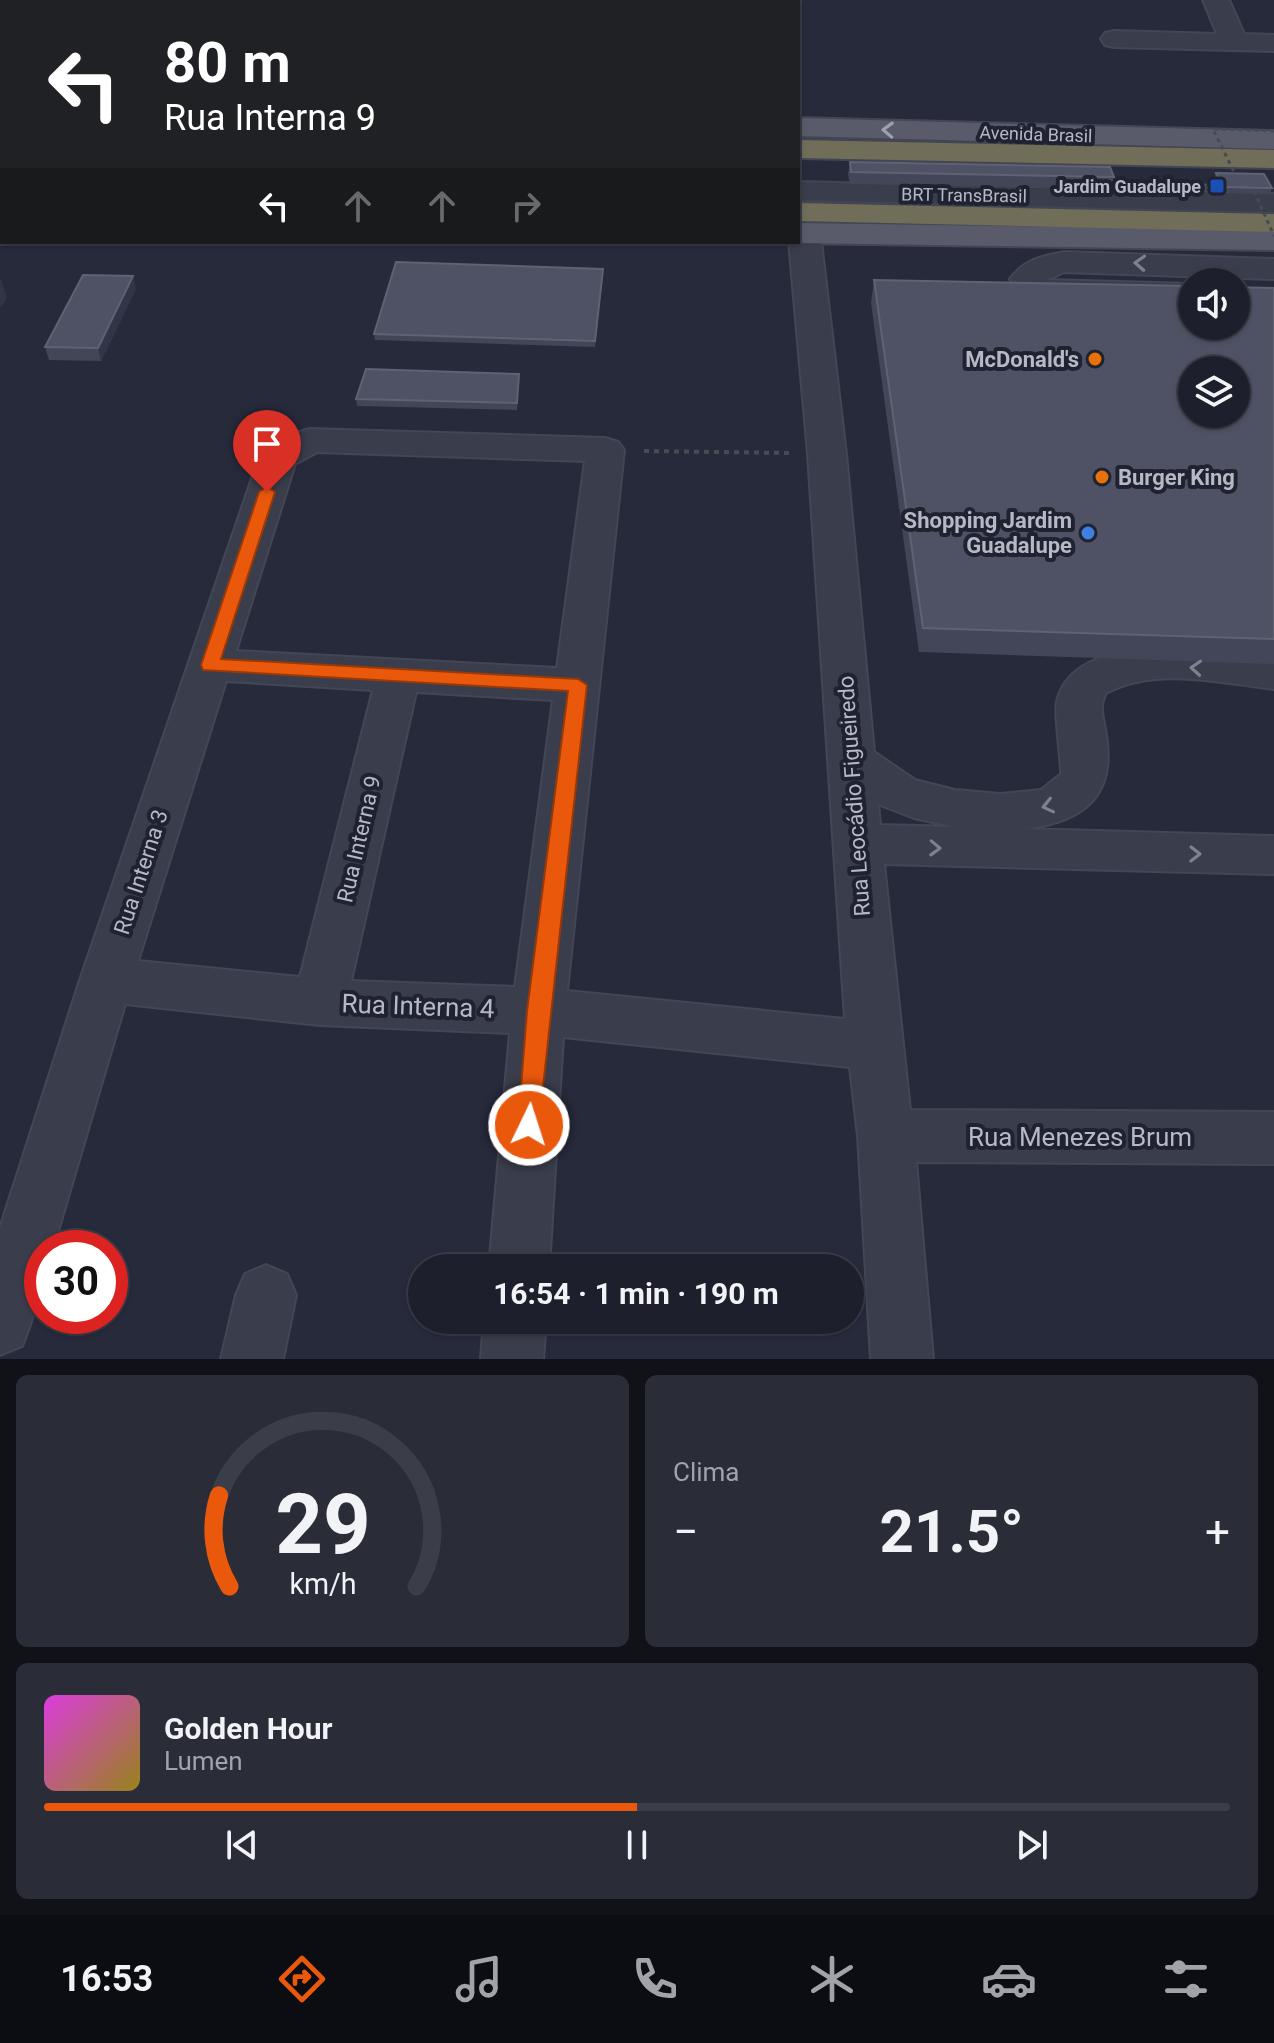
<!DOCTYPE html>
<html lang="pt">
<head>
<meta charset="utf-8">
<style>
	:root { --surface:#1d202c; --page:#2a2d38; --text:#f1f3f6; --muted:#a0a3a9; --line:#3b3e48; --accent:#ea580c }
	body { margin:0; font-family:Roboto,sans-serif; background:var(--page); color:var(--text); height:100vh; display:flex; flex-direction:column; font-size:30px; white-space:nowrap }
	* { box-sizing:border-box; margin:0 }
	p { font-size:26px; color:var(--muted) }
	.icon { flex:none; width:44px; height:44px; fill:none; stroke:currentColor; stroke-width:2; stroke-linecap:round; stroke-linejoin:round }
	.map { position:relative; height:1359px; overflow:hidden }
	.sheet { display:flex; flex-direction:column; gap:16px; padding:16px; background:#101218; flex:1 }
	.sheet>* { flex:none }
	.banner { position:absolute; left:0px; top:0px; width:800px; height:244px; box-shadow:0 2px 6px #0004,0 0 0 2px var(--line); background:#202124; color:#fff; overflow:hidden }
	.fabs { position:absolute; left:1178px; top:268px; display:grid; gap:16px }
	.fabs a { display:grid; place-items:center; width:72px; height:72px; border-radius:50%; background:var(--surface); box-shadow:0 2px 6px #0004,0 0 0 2px var(--line); font-size:40px }
	.speed { position:absolute; left:24px; top:1230px; display:flex; gap:16px; font-size:40px; font-weight:700; text-align:center }
	.speed>* { display:grid; place-content:center; width:104px; height:104px; border-radius:50%; background:var(--surface); box-shadow:0 2px 6px #0004,0 0 0 2px var(--line); line-height:1 }
	.speed .limit { border:12px solid #d22; background:#fff; color:#111 }
	.pin { position:absolute; display:grid; place-items:center; width:68px; height:68px; color:#fff; margin:-82px -34px; border-radius:50% 50% 50% 0; rotate:-45deg; box-shadow:0 0 8px #0007 }
	.pin .icon { rotate:45deg }
	.me { position:absolute; width:88px; margin:-44px; rotate:4deg; stroke-linejoin:round; filter:drop-shadow(0 0 6px #0008) }
	.turn { display:flex; align-items:center; gap:28px; height:168px; padding:0 32px; font-size:36px }
	.turn .icon { width:104px; height:104px; stroke-width:2.5 }
	.turn b { display:block; font-size:56px; line-height:68px }
	.lanes { display:flex; align-items:center; height:76px; padding:0 32px; background:#0003; justify-content:center; gap:40px; direction:ltr }
	.lanes .off { opacity:.35 }
	.big { font-size:60px; font-weight:700; line-height:1.1 }
	.sheet .tile { flex:1; display:flex; flex-direction:column; justify-content:center; gap:12px; min-width:0; padding:0 28px; border-radius:12px; background:var(--page) }
	.sheet .dial { align-items:center; gap:0 }
	.dial svg { height:208px; overflow:visible; fill:none; stroke:var(--line); stroke-width:7; stroke-linecap:round; text-anchor:middle }
	.dial text { fill:var(--text); stroke:none }
	.song { display:flex; align-items:center; gap:24px }
	.cover { width:96px; height:96px; border-radius:12px; background:linear-gradient(135deg,hsl(300 70% 55%),hsl(50 70% 35%)) }
	.played { height:8px; border-radius:4px; background:linear-gradient(90deg,var(--accent) 50%,var(--line) 50%) }
	.keys { display:flex; justify-content:space-around; direction:ltr }
	.heat { display:flex; justify-content:space-between; align-items:center; font-size:44px; direction:ltr }
	.sheet .tiles { flex:1; display:grid; gap:16px; grid-template-columns:1fr 1fr }
	.tile:last-child { grid-column:span 2 }
	.trip { position:absolute; left:408px; top:1254px; width:456px; height:80px; border-radius:40px; background:var(--surface); box-shadow:0 2px 6px #0004,0 0 0 2px var(--line); font-weight:700; line-height:80px; text-align:center }
	.tab-bar { display:flex; height:128px; justify-content:space-around; align-items:center; background:#0c0d12; color:var(--muted) }
	.tab-bar .icon { width:56px; height:56px }
	.tab-bar .selected { color:var(--accent) }
	.tab-bar b { font-size:36px; color:var(--text) }
	.map>svg:first-child { display:block }
	.lines { fill:none; stroke-linecap:round; stroke-linejoin:round }
	.minor-casing { stroke:#434654; stroke-width:4 }
	.major-casing { stroke:#434654; stroke-width:4 }
	.highway-casing { stroke:#424553; stroke-width:4 }
	.path { stroke:#424e54; stroke-width:4; stroke-dasharray:5 5; stroke-linecap:butt }
	.minor { fill:#3a3d4b; fill-rule:evenodd }
	.major { fill:#595b6b; fill-rule:evenodd }
	.highway { fill:#706d58; fill-rule:evenodd }
	.path-bridge { stroke:#424e54; stroke-width:3; stroke-dasharray:4 4; stroke-linecap:butt }
	.wall { fill:#424658 }
	.shaded-wall { fill:#323548 }
	.building { fill:#4e5264; stroke:#5e6273; stroke-width:2; fill-rule:evenodd }
	.oneway { stroke:#9fa1af }
	.oneway2 { stroke:#7e818f }
	.route { fill:#ea580c; stroke:#983908; stroke-width:2 }
	.transit-dot { fill:#1a4fb4; stroke:#1f2230; stroke-width:3 }
	.food-dot { fill:#e8710a; stroke:#1f2230; stroke-width:3 }
	.shop-dot { fill:#3f7fe0; stroke:#1f2230; stroke-width:3 }
	.labels { text-anchor:middle; dominant-baseline:central; stroke-width:8; stroke-linejoin:round; paint-order:stroke }
	.far-street-label { font-size:18px; fill:#b6b8c6; stroke:#1f2230 }
	.far-poi-label { font-size:18px; font-weight:bold; fill:#b6b8c6; stroke:#1f2230; text-anchor:end }
	.poi-label { font-size:22px; font-weight:bold; fill:#b6b8c6; stroke:#1f2230; text-anchor:end }
	.street-label { font-size:22px; fill:#b6b8c6; stroke:#1f2230 }
	.near-street-label { font-size:26px; fill:#b6b8c6; stroke:#1f2230 }
</style>
</head>
<body>
<div class="map">
<svg width="1274" height="1359" viewBox="0 0 1274 1359">
	<rect width="100%" height="100%" fill="#272a3b"/>
	<g class="lines">
		<g class="minor-casing">
			<path id="minor" d="M770 0H796V2H770Z
				M1203 0H1229L1244 34 1274 35V51L1114 47 1105 45 1101 39 1105 33 1114 31 1217 34Z
				M0 160H2V178H0Z
				M798 182 1274 194V212L798 200Z
				M804 223 815 226 820 233 846 454 874 752 915 780 955 790 1000 794 1041 790 1061 774C1061 756 1054 713 1057 701 1076 626 1219 652 1274 657V689C1222 683 1155 666 1106 693 1098 707 1104 720 1106 735 1116 797 1083 821 1026 829L1274 836V874L884 864 910 1110 1274 1112V1164L916 1162 933 1359H871L858 1136 850 1067 563 1037 549 1268H489L510 1033 320 1025 125 1004 53 1248H42C42 1284 36 1312 22 1346L0 1355V1228L80 980 257 464C270 444 287 434 310 429L605 438 618 442 624 450 567 991 845 1019 808 454 789 242H798V225ZM317 452 585 461 557 668 236 651 295 464ZM226 681 373 690 300 977 138 961ZM416 692 553 700 515 987 351 981ZM878 804 914 818 956 827 880 825Z
				M1064 252 1274 259V279L1064 272 1047 280 1192 284V304L1044 301 1016 291 1010 279C1024 260 1042 256 1064 252Z
				M266 1265 287 1274 296 1295 283 1359H221L236 1295 245 1274Z
				M484 1320H546L543 1359H481Z"/>
		</g>
		<g class="major-casing">
			<path id="major" d="M0 115H2V133H0Z
				M798 118 1274 131V149L798 136Z
				M0 204H2V222H0Z
				M798 223 1274 230V250L798 243Z"/>
		</g>
		<g class="highway-casing">
			<path id="highway" d="M0 138H2V156H0Z
				M798 140 1274 150V168L798 158Z
				M0 177H2V195H0Z
				M798 203 1274 214V232L798 221Z"/>
		</g>
		<path class="path" d="M681 242H711
			M644 451 790 453"/>
		<use href="#minor" class="minor"/>
		<use href="#major" class="major"/>
		<use href="#highway" class="highway"/>
		<path class="path-bridge" d="M1237 178 1213 129 1274 131
			M1223 185H1134L1137 190 1224 191
			M1141 188H1225
			M1254 191 1274 236"/>
	</g>
	<path class="wall" d="M850 162 1114 177 1111 189 850 184 848 174Z
		M1216 173 1272 188 1270 194 1220 193 1214 180Z
		M603 275 595 347 375 340 374 334Z
		M874 280 1274 288V664L919 652 871 303Z
		M136 289 101 361 49 360 45 347Z
		M519 374 517 410 357 406 356 399Z"/>
	<path class="shaded-wall" d="M133 276 136 289 101 361 98 348Z
		M1 279 7 298 0 308V280Z"/>
	<path class="building" d="M109 0H410V2H108Z
		M850 162 1110 167 1114 177 851 172Z
		M1216 173 1264 174 1272 188 1222 187Z
		M396 262 603 269 595 341 374 334Z
		M83 275 133 276 98 348 45 347Z
		M874 280 1192 286V326H1236V287L1274 288V639L923 628ZM1192 370H1236V414H1192Z
		M366 369 519 374 517 403 356 399Z"/>
	<defs><path id="oneway-chevron" d="M-2-3.5L2.5 0L-2 3.5" fill="none" stroke-width="1.6" stroke-linecap="round" stroke-linejoin="round" transform="scale(2)"/></defs>
	<use class="oneway" href="#oneway-chevron" transform="translate(888 130) rotate(-178)"/>
	<g class="oneway2">
		<use href="#oneway-chevron" transform="translate(1140 263) rotate(-177)"/>
		<use href="#oneway-chevron" transform="translate(1196 668) rotate(-176)"/>
		<use href="#oneway-chevron" transform="translate(1048 806) rotate(167)"/>
		<use href="#oneway-chevron" transform="translate(935 848) rotate(2)"/>
		<use href="#oneway-chevron" transform="translate(1195 854) rotate(1)"/>
	</g>
	<path class="route" d="M267 487 275 492 221 659 578 679 587 685 538 1133 529 1136 521 1133 518 1125 527 1011 568 691 203 670 201 665 259 492Z"/>
	<rect class="transit-dot" x="1209" y="178" width="16" height="16" rx="4"/>
	<g class="food-dot">
		<circle cx="1095" cy="359" r="8"/>
		<circle cx="1102" cy="477" r="8"/>
	</g>
	<circle class="shop-dot" cx="1088" cy="533" r="8"/>
	<g class="labels">
		<g class="far-street-label">
			<text transform="translate(1036 134) rotate(2)">Avenida Brasil</text>
			<text transform="translate(964 195) rotate(1)">BRT TransBrasil</text>
		</g>
		<g class="far-poi-label">
			<text x="1201" y="186">Jardim Guadalupe</text>
		</g>
		<g class="poi-label">
			<text x="1079" y="359">McDonald's</text>
			<text x="1118" y="477" text-anchor="start">Burger King</text>
			<text x="1072" y="520">Shopping Jardim<tspan x="1072" dy="25">Guadalupe</tspan></text>
		</g>
		<g class="street-label">
			<text transform="translate(854 796) rotate(-94)">Rua Leocádio Figueiredo</text>
			<text transform="translate(359 839) rotate(-77)">Rua Interna 9</text>
			<text transform="translate(141 872) rotate(-72)">Rua Interna 3</text>
		</g>
		<g class="near-street-label">
			<text transform="translate(418 1006) rotate(2)">Rua Interna 4</text>
			<text x="1080" y="1137">Rua Menezes Brum</text>
		</g>
	</g>
</svg>
<div class="fabs">
<a><svg class="icon" aria-label="sound" viewBox="0 0 24 24"><path d="M4 9h4l5-4v14l-5-4H4zM17 9q2 3 0 6"/></svg></a>
<a><svg class="icon" aria-label="layers" viewBox="0 0 24 24"><path d="M12 4l9 5-9 5-9-5zM3 14l9 5 9-5"/></svg></a>
</div>
<div class="speed"><div class="limit">30</div></div>
<div class="pin" style="left:267px;top:492px;background:#d93025"><svg class="icon" aria-label="arrive" viewBox="0 0 24 24"><path d="M6 21V4h12l-3 4 3 4H6"/></svg></div>
<svg class="me" style="left:529px;top:1125px" viewBox="-20 -20 40 40"><circle r="17" fill="#ea580c" stroke="#fff" stroke-width="3"/><path d="M0-11L8 9 0 5-8 9z" fill="#fff"/></svg>
<div class="trip">16:54 · 1 min · 190 m</div>
<div class="banner">
<div class="turn"><svg class="icon" aria-label="left" viewBox="0 0 24 24"><path d="M17 20v-9H6M10 6l-5 5 5 5"/></svg><div><b>80 m</b>Rua Interna 9</div></div>
<div class="lanes"><svg class="icon" aria-label="left" viewBox="0 0 24 24"><path d="M17 20v-9H6M10 6l-5 5 5 5"/></svg><svg class="icon off" aria-label="ahead" viewBox="0 0 24 24"><path d="M12 20V5M6 11l6-6 6 6"/></svg><svg class="icon off" aria-label="ahead" viewBox="0 0 24 24"><path d="M12 20V5M6 11l6-6 6 6"/></svg><svg class="icon off" aria-label="right" viewBox="0 0 24 24"><path d="M7 20v-9h11M14 6l5 5-5 5"/></svg></div>
</div>
</div>
<section class="sheet">
<div class="tiles">
<div class="tile dial"><svg viewBox="0 0 100 80">
<path d="M14 69A42 42 0 1 1 86 69"/>
<path d="M14 69A42 42 0 0 1 10 34" stroke="#ea580c"/>
<text x="50" y="56" font-size="32" font-weight="700">29</text>
<text x="50" y="72" font-size="11">km/h</text>
</svg></div>
<div class="tile"><p>Clima</p>
<div class="heat"><a>−</a><b class="big">21.5°</b><a>+</a></div>
</div>
<div class="tile">
<div class="song"><i class="cover"></i><div><b>Golden Hour</b><p>Lumen</p></div></div>
<div class="played"></div>
<div class="keys"><svg class="icon" aria-label="previous" viewBox="0 0 24 24"><path d="M18 5L8 12l10 7zM5 5v14"/></svg><svg class="icon" aria-label="pause" viewBox="0 0 24 24"><path d="M8 5v14M16 5v14"/></svg><svg class="icon" aria-label="next" viewBox="0 0 24 24"><path d="M6 5l10 7-10 7zM19 5v14"/></svg></div>
</div>
</div>
</section>
<nav class="tab-bar">
<b>16:53</b>
<svg class="icon selected" aria-label="directions" viewBox="0 0 24 24"><path d="M12 3l9 9-9 9-9-9zM9 14v-3h6M13 9l2 2-2 2"/></svg>
<svg class="icon" aria-label="music" viewBox="0 0 24 24"><path d="M9 18V5l10-2v13"/><circle cx="6" cy="18" r="3"/><circle cx="16" cy="16" r="3"/></svg>
<svg class="icon" aria-label="phone" viewBox="0 0 24 24"><path d="M5 4h4l2 5-3 2q2 4 5 5l2-3 5 2v4C11 20 4 13 5 4z"/></svg>
<svg class="icon" aria-label="climate" viewBox="0 0 24 24"><path d="M12 3v18M4 7l16 10M4 17L20 7"/></svg>
<svg class="icon" aria-label="car" viewBox="0 0 24 24"><path d="M5 17H2v-5l4-1 3-4h7l3 4 3 1v5h-3M9 17h6M6 11h13"/><circle cx="7" cy="17" r="2"/><circle cx="17" cy="17" r="2"/></svg>
<svg class="icon" aria-label="filters" viewBox="0 0 24 24"><path d="M4 7h16M4 17h16"/><circle cx="9" cy="7" r="2"/><circle cx="15" cy="17" r="2"/></svg>
</nav>
</body>
</html>
